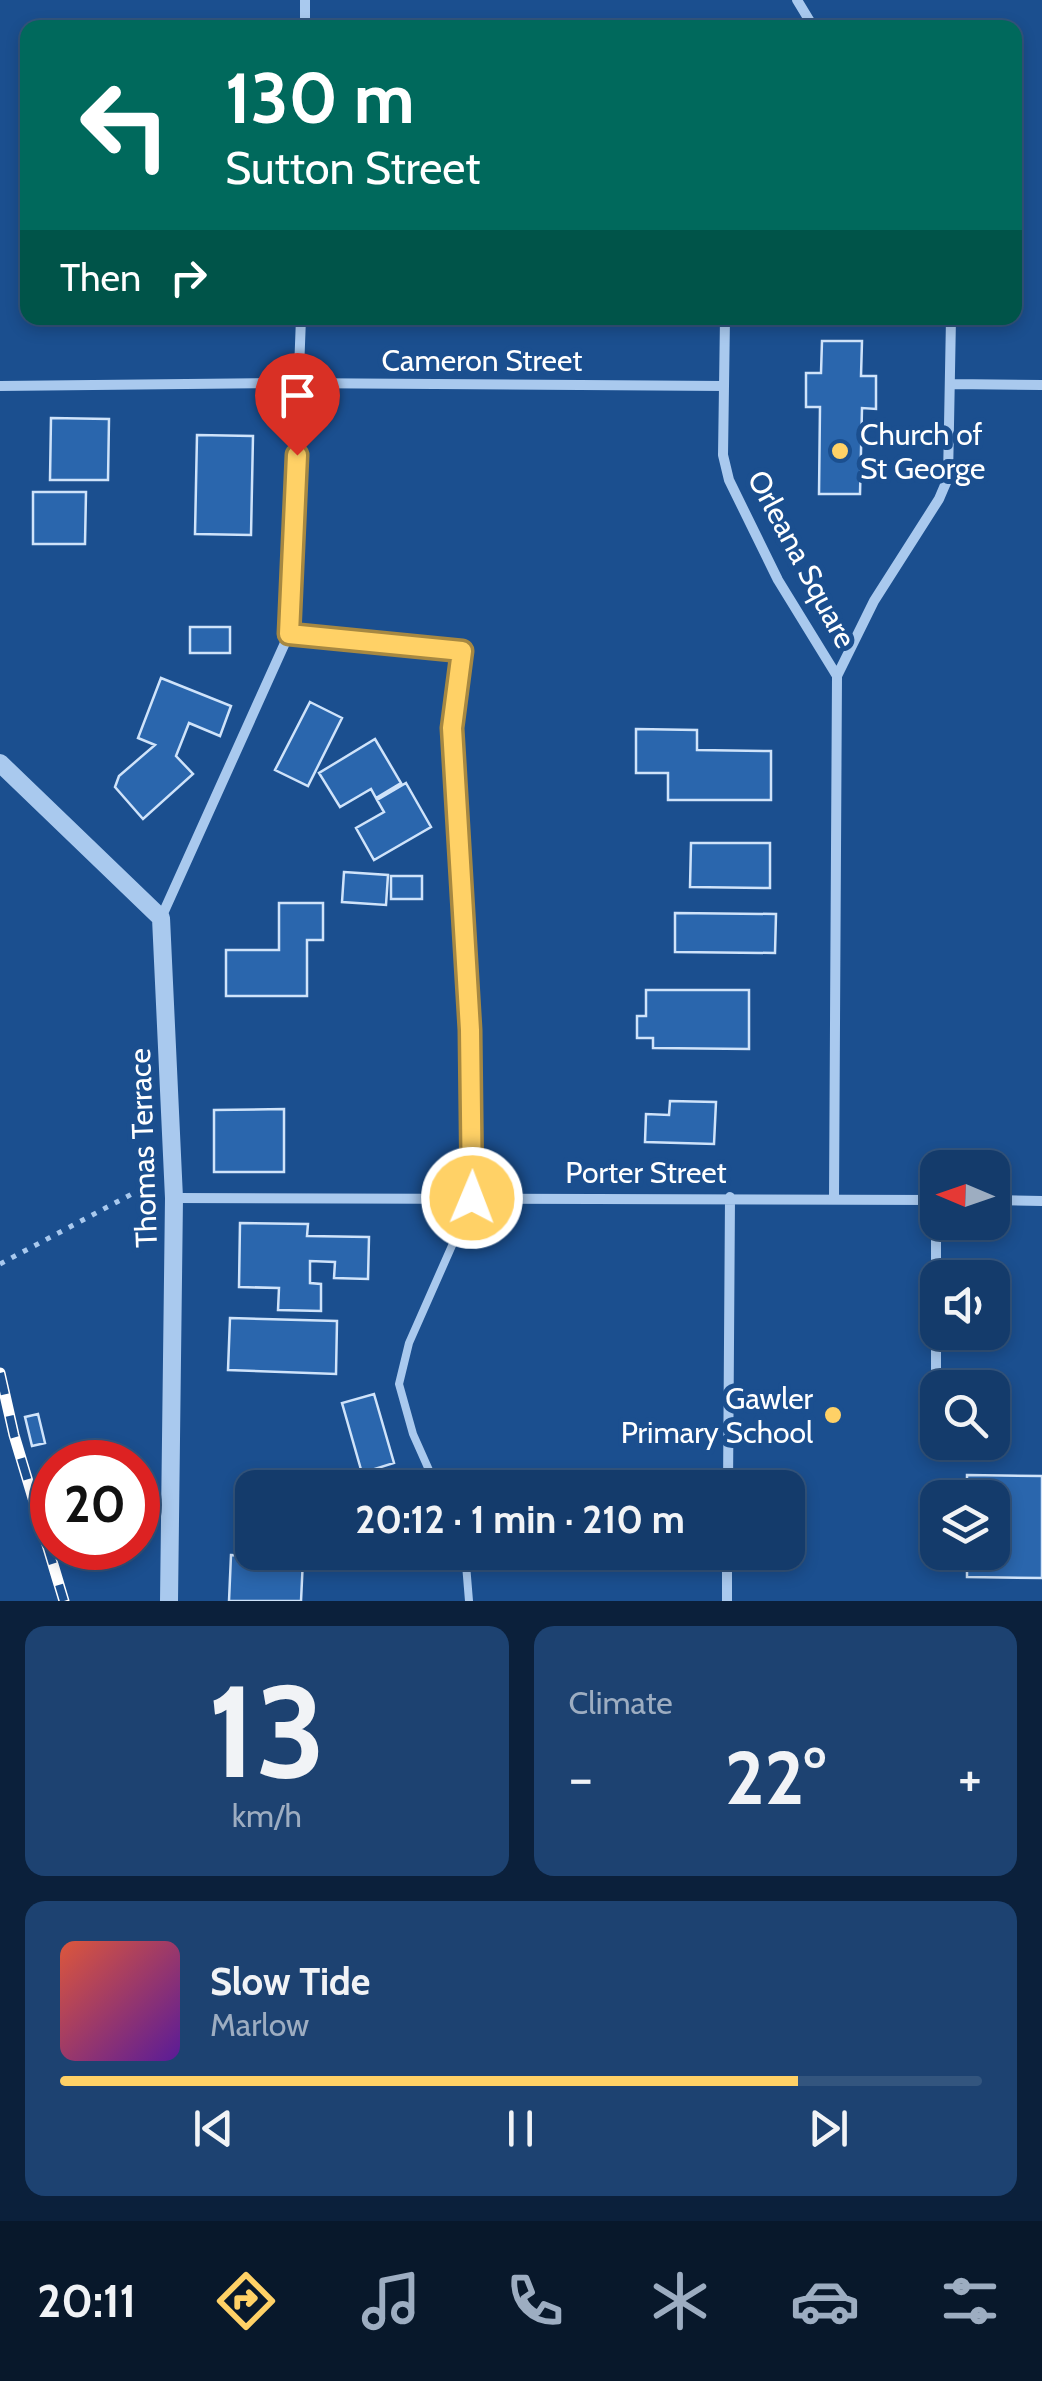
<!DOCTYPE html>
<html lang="en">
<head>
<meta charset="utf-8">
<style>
	:root { --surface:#143b6b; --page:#1d4271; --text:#f1f3f6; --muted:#9dadc1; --line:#33557e; --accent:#ffd166 }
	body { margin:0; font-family:Cabin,sans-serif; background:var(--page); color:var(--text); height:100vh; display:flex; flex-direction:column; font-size:38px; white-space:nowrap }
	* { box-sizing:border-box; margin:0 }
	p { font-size:32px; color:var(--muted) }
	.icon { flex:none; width:55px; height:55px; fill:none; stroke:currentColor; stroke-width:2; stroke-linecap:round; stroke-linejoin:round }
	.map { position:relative; height:1601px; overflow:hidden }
	.sheet { display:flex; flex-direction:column; gap:25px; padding:25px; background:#0b203b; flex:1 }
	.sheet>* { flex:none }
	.banner { position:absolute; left:20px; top:20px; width:1002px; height:305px; border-radius:20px; box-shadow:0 5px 15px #0003,0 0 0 2px var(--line); background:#00695c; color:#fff; overflow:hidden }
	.needle { width:65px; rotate:272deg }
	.buttons { position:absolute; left:920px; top:1150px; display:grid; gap:20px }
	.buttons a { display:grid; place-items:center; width:90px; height:90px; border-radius:20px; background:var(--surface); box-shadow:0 5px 15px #0003,0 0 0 2px var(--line); font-size:50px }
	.speed { position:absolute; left:30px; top:1440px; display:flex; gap:20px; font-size:50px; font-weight:700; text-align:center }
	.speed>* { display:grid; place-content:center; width:130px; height:130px; border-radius:50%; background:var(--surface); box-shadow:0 5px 15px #0003,0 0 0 2px var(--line); line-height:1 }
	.speed .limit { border:15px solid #d22; background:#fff; color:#111 }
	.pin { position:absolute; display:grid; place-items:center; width:85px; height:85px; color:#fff; margin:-102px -42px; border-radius:50% 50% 50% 0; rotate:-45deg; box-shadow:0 0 10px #0007 }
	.pin .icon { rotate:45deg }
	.me { position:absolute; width:110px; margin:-55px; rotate:1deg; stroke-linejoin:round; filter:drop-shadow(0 0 8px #0008) }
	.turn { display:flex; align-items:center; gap:35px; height:210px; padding:0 40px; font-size:45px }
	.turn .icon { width:130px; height:130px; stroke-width:2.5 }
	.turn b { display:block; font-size:70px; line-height:85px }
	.then { display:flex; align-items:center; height:95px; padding:0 40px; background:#0003; gap:20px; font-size:38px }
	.big { font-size:75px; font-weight:700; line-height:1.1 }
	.sheet .card { flex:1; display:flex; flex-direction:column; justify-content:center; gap:15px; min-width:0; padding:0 35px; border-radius:20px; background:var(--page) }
	.sheet .dial { align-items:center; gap:0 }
	.dial b { font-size:130px; line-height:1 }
	.song { display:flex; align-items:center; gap:30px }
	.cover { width:120px; height:120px; border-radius:15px; background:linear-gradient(135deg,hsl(10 70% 55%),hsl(270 70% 35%)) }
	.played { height:10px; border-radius:5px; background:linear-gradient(90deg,var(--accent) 80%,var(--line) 80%) }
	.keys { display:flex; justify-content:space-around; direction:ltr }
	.heat { display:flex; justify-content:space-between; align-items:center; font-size:55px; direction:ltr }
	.sheet .tiles { flex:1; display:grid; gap:25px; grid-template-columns:1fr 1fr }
	.card:last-child { grid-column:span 2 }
	.trip { position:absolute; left:235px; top:1470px; width:570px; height:100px; border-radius:20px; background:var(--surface); box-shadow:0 5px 15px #0003,0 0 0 2px var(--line); font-weight:700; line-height:100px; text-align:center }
	.dock { display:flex; height:160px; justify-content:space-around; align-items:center; background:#08182b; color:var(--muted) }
	.dock .icon { width:70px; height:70px }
	.dock .selected { color:var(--accent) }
	.dock b { font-size:45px; color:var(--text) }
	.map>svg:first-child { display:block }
	.building { fill:#2a66ad; stroke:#cfe3fa; stroke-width:2.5 }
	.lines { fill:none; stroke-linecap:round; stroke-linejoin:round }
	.path { stroke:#a9c9ee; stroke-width:5; stroke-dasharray:5 8; stroke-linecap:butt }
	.service { stroke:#a9c9ee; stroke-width:8 }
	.minor { stroke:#a9c9ee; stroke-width:10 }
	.tertiary { stroke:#a9c9ee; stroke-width:18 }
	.rail-casing { stroke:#fff; stroke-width:11 }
	.rail { stroke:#1b4f8f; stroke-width:8; stroke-dasharray:22; stroke-linecap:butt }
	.route-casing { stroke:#a68842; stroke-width:25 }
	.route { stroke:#ffd166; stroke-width:18 }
	.poi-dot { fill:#ffd166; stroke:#1b4f8f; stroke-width:4 }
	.labels { text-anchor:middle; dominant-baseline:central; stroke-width:10; stroke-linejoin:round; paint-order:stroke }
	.street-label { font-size:30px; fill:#fff; stroke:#1b4f8f }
	.poi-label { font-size:30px; fill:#fff; stroke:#1b4f8f; text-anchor:start }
</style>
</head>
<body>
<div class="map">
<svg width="1042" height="1601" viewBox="0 0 1042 1601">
	<rect width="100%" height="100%" fill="#1b4f8f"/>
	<path class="building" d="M822 341H862L861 376H876V409L862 408 860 494H819L820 407H806V373H821Z
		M51 418 109 419 108 480H50Z
		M197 435 253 436 251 535 195 534Z
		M33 492H86L85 544H33Z
		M190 627H230V653H190Z
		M161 678 231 706 220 736 189 723 176 756 193 774 143 819 115 787 119 776 155 745 138 738Z
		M310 702 342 718 308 786 275 770Z
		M636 729 697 730V750L771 751V800H668V773H636Z
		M375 739 401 783 376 798 371 789 340 807 319 773Z
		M406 783 431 827 374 860 356 828 384 812 377 800Z
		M691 843H770V888L690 887Z
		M344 872 388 875 386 905 342 902Z
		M391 876H422V899H391Z
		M279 903H323V940H307V996H226V950H279Z
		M675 913 776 914 775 953 675 952Z
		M646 990H749V1049L653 1048V1038H637V1016H646Z
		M670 1101 716 1102 714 1144 645 1142 646 1114 669 1115Z
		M284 1109V1172H214V1110Z
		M240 1223 308 1224 307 1236 369 1237 368 1279 334 1278 335 1262 310 1261V1283L321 1284V1311L278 1310 279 1288 239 1287Z
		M230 1318 337 1321 336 1374 228 1370Z
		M374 1394 394 1463 362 1473 342 1403Z
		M38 1414 45 1443 32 1446 25 1417Z
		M967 1475 1042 1476V1578L967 1577V1552H992V1498H967Z
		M372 1478H410L409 1488H372Z
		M333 1485 252 1488V1538H243L242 1486Z
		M231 1555 303 1559 301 1601H229Z"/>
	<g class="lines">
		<path class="path" d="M0 1264 145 1187"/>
		<path class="service" d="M437 1488 413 1434 399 1384 409 1343 473 1198 470 1030 453 728 462 651
			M465 1552 469 1601"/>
		<path class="minor" d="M797 0 814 28
			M305 28V0
			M725 318 723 455 729 480 778 580 837 676 874 601 939 499 948 478 951 318
			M950 384 1042 385
			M0 386 284 383 724 386
			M289 634 462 651
			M161 918 289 634 301 318
			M174 1198 938 1200
			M834 1198 837 676
			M992 1200 1042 1201
			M936 1412V1200
			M728 1488 730 1197
			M727 1601V1552"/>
		<path class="tertiary" d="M0 763 161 918 174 1198 169 1601"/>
		<g class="rail-casing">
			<path id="rail" d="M0 1373 14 1435 64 1601"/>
		</g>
		<use href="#rail" class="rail"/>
	</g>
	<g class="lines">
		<g class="route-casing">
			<path id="route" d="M297 455 289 634 462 651 452 728 470 1030 472 1198"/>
		</g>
		<use href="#route" class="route"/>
	</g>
	<g class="poi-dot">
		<circle cx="840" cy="451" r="10"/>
		<circle cx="833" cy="1415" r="10"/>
	</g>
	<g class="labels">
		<g class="street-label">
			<text x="482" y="360">Cameron Street</text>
			<text transform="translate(802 559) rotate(62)">Orleana Square</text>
			<text transform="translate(143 1148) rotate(-92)">Thomas Terrace</text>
			<text x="646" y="1172">Porter Street</text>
		</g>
		<g class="poi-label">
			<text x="860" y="434">Church of<tspan x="860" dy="34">St George</tspan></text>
			<text x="813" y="1398" text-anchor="end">Gawler<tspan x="813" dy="34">Primary School</tspan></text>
		</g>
	</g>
</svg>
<div class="buttons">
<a><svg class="needle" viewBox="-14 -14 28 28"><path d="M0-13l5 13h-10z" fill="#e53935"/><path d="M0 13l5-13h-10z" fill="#9dadc1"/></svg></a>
<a><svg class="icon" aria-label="sound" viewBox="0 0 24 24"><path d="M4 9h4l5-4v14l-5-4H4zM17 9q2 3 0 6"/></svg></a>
<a><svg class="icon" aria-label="search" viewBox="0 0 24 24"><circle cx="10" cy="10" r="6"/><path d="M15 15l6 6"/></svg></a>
<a><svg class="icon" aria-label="layers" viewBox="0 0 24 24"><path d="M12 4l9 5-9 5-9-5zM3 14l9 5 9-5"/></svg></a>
</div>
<div class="speed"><div class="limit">20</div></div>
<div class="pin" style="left:297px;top:455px;background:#d93025"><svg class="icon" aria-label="arrive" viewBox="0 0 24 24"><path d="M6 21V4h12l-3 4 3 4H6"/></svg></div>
<svg class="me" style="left:472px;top:1198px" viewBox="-20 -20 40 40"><circle r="17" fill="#ffd166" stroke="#fff" stroke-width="3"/><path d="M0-11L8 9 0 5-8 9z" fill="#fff"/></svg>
<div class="trip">20:12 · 1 min · 210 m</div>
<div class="banner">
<div class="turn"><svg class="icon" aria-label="left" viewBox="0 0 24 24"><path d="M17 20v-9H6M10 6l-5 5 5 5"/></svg><div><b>130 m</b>Sutton Street</div></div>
<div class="then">Then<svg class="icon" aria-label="right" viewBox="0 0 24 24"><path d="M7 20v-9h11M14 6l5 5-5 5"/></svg></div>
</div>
</div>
<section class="sheet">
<div class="tiles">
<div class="card dial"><b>13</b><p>km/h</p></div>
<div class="card"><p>Climate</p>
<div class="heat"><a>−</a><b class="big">22°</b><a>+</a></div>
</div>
<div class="card">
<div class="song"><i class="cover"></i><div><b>Slow Tide</b><p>Marlow</p></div></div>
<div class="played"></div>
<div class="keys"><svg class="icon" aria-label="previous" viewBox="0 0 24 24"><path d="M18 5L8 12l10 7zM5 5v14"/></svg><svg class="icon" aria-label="pause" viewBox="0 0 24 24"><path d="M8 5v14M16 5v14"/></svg><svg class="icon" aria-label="next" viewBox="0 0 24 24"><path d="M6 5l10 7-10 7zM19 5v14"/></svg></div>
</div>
</div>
</section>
<nav class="dock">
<b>20:11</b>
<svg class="icon selected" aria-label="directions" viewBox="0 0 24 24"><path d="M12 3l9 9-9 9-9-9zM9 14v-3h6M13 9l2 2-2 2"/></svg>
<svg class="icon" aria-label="music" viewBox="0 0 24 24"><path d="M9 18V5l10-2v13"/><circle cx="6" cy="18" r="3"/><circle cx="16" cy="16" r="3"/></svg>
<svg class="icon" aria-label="phone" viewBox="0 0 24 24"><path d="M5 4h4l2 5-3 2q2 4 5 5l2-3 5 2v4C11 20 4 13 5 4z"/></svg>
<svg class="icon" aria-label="climate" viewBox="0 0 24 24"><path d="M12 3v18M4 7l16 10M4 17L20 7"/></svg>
<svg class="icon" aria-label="car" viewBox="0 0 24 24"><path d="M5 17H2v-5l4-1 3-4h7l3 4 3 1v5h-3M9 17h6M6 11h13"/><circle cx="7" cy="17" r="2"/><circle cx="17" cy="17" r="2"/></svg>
<svg class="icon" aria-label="filters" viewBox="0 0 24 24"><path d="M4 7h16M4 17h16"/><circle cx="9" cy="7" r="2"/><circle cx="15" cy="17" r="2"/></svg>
</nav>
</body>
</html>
